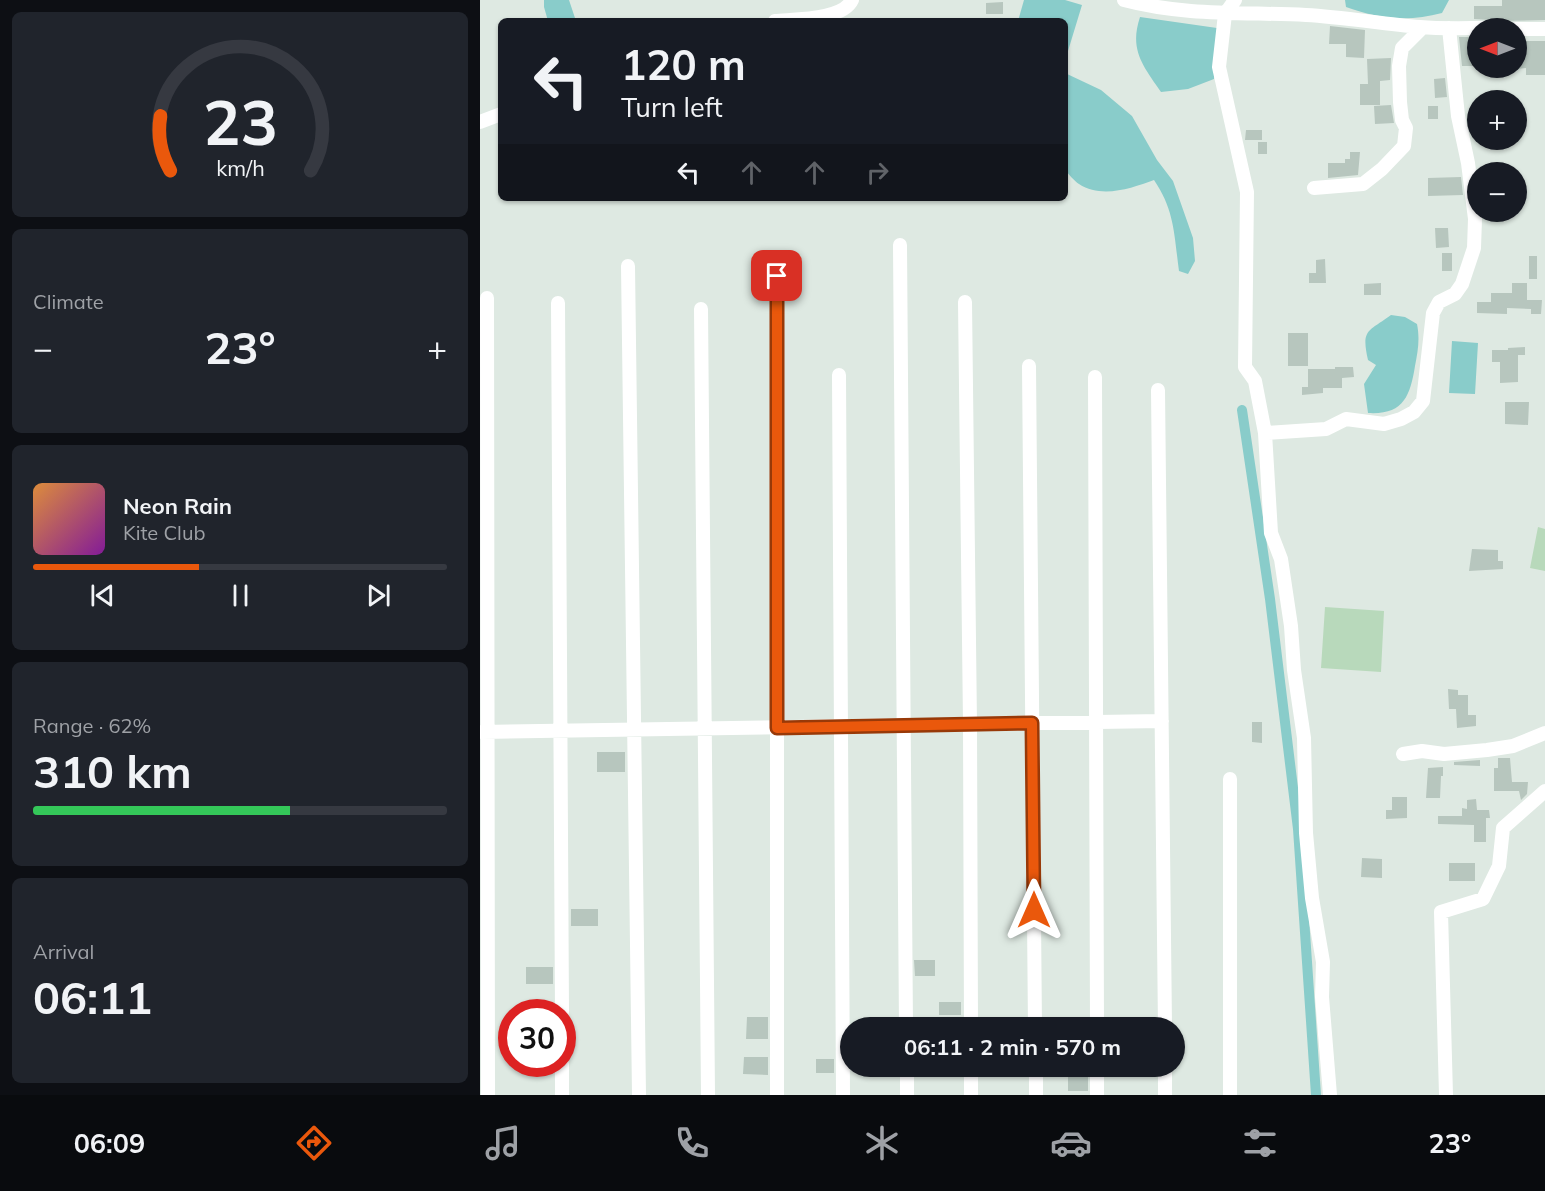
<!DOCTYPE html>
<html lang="en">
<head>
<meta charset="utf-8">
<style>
	:root { --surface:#171b24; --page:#20242c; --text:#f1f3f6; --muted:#9ea1a6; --line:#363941; --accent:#ea580c }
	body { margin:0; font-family:Mulish,sans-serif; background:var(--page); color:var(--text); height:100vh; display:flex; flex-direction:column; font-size:22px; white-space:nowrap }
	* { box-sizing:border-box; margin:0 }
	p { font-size:20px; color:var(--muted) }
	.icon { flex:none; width:33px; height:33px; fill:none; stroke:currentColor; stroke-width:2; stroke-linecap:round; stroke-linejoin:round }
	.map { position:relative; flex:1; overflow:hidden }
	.panel { display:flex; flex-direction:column; gap:12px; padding:12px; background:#0d0f14; width:480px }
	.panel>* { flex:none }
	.banner { position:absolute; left:18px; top:18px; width:570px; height:183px; border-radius:9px; box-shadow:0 2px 4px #0004; background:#171b24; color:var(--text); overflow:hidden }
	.needle { width:39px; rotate:270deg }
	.buttons { position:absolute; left:987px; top:18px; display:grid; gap:12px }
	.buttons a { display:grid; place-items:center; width:60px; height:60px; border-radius:50%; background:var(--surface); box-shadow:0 2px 4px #0004; font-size:30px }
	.speed { position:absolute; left:18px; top:999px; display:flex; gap:12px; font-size:30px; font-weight:700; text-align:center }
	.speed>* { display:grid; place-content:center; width:78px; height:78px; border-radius:50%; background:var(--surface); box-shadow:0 2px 4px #0004; line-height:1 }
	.speed .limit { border:9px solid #d22; background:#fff; color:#111 }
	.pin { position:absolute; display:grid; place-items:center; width:51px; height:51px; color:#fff; margin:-26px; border-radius:12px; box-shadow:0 3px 9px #0006 }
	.me { position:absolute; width:66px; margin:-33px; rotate:0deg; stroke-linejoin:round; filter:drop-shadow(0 0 4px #0008) }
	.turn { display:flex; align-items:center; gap:21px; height:126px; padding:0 24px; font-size:27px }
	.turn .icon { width:78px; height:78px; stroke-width:2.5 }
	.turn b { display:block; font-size:42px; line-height:51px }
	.lanes { display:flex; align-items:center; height:57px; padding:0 24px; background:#0003; justify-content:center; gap:30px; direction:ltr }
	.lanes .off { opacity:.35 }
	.big { font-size:45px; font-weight:700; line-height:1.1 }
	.panel .widget { flex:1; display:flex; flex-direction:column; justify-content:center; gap:9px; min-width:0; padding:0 21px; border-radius:9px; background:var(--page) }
	.panel .dial { align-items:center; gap:0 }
	.dial svg { height:156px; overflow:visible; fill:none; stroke:var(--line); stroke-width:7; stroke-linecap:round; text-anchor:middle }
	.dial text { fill:var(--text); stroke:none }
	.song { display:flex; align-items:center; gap:18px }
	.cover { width:72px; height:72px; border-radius:9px; background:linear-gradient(135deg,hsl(30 70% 55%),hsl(290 70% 35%)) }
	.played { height:6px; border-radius:3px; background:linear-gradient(90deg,var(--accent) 40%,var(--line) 40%) }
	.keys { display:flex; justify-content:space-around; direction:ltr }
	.heat { display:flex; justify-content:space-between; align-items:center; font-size:33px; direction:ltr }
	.charge { height:9px; border-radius:4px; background:linear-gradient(90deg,#34c759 62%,var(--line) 0) }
	.trip { position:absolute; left:360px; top:1017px; width:345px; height:60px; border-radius:30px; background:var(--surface); box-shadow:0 2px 4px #0004; font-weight:700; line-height:60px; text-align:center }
	.dock { display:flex; height:96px; justify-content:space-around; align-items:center; background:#090b0e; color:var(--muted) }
	.dock .icon { width:42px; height:42px }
	.dock .selected { color:var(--accent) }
	.dock b { font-size:27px; color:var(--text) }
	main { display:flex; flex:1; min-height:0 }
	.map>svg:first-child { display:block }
	.green { fill:#b8d9bb }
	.water { fill:#89ccca }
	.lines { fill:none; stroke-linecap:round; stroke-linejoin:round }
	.canal { stroke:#89ccca; stroke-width:10 }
	.building { fill:#b7c6be }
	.minor { stroke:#fff; stroke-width:14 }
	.route-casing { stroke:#983908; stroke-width:15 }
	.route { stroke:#ea580c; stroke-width:10 }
</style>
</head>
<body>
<main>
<section class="panel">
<div class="widget dial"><svg viewBox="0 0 100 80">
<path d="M14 69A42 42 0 1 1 86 69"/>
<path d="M14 69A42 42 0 0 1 9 41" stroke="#ea580c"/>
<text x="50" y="56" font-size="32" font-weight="700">23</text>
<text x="50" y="72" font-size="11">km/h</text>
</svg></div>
<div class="widget"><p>Climate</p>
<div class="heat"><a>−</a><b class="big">23°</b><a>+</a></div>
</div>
<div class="widget">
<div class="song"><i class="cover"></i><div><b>Neon Rain</b><p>Kite Club</p></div></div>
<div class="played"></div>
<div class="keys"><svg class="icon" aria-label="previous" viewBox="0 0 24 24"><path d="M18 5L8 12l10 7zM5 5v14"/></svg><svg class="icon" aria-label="pause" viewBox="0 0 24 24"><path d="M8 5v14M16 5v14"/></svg><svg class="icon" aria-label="next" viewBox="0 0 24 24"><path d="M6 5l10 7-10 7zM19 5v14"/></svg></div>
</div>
<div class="widget"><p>Range · 62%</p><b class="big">310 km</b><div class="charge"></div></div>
<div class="widget"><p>Arrival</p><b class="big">06:11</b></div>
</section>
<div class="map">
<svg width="1065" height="1095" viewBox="0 0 1065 1095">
	<rect width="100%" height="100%" fill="#dee9e2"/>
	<path class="green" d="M1058 527 1065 529V571L1050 568Z
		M845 607 904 611 901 672 841 668Z"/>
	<path class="water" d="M64 0H89L96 21H68L64 7Z
		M544 0H585L602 5 588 51 585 50V21H538Z
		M865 0H969L962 13C928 22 899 19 866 7Z
		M660 17 737 28 734 79 708 89 681 92C663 66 649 50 660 17Z
		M585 73 621 90 652 116 677 160 693 181 713 238 715 261 708 274 699 271C694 235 695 211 674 180 652 188 622 199 599 184 594 181 589 174 585 170Z
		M911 315 925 317 937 324C940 339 938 351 935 366 930 397 923 415 888 413L884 384 896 365 888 360C881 329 888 332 911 315Z
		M972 341 998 343 995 394 969 393Z"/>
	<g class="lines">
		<path class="canal" d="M762 410 790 599 818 829 836 1095"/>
	</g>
	<path class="building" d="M1022 0H1065V20L1018 21V25H1016L1012 20 994 19V6H1022Z
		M523 2V14H506V3Z
		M850 26 885 30 884 58 866 57V44H849Z
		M979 37H998V66H982Z
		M1036 41H1065V75H1046V68L1036 69Z
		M911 58 910 80 900 81V105H880V84H888L887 59Z
		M965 78 967 97 955 98 954 79Z
		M911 105 914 123 895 124 894 106Z
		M948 106H958V119H948Z
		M766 130H782V140H765Z
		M778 142H787V154H778Z
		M870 152H880L878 175 848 178V163H865V159H870Z
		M981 177 983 195 948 196V178Z
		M955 228H968L969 247 956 248Z
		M962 253H972V271H962Z
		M1049 256H1057V279H1049Z
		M845 259 846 283H829V273H836V260Z
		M901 283V295H884V284Z
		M1032 283H1047V300H1062L1061 314H1051V309L1027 308V314L997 313V302H1011V293H1032Z
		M808 333H828V366H808Z
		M1045 347V355H1038V382L1020 383V362H1012V350H1028V348Z
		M855 367H873L874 377 862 378V388H843V393L822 395V387H828V369H855Z
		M1025 402H1049L1048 425 1025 424Z
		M992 549 1018 550V561H1023V569L989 571Z
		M968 689 978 690V695H988V715H996V726L977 728 976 709H969Z
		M772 722H782V743L772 742Z
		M117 752H145V772H117Z
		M1018 758H1030L1032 782H1048L1047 794 1041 800 1039 791H1014V768H1018Z
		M1000 760V766L974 765V762Z
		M963 767V776H961L960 798H946L948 768Z
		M912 797H927V818L906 819V810H912Z
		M996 799 997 810H1009L1010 818H1006V842H994V825L958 824V816H982V808L987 809V800Z
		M882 858 902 859V878L881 877Z
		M969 863H995V881H969Z
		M91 909H118V926H91Z
		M434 960H455V976H435Z
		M46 967H73V984H46Z
		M459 1002H481V1015H459Z
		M267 1017H288V1039H266Z
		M651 1018H672L673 1028H651Z
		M264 1057H288V1075L263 1074Z
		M336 1059H354V1073H336Z
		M588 1074H608V1091H588Z"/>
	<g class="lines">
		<path class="minor" d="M644 0C704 16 764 12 826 15 864 17 902 24 940 27 962 29 986 28 1008 28
			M755 0 745 14 739 67 767 192 765 367 775 381 785 433 791 533 801 559 811 626 814 670 824 738 826 833 832 898 843 962 842 997 850 1095
			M295 21C315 19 363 20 372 0
			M1036 29H1065
			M0 122 21 114
			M834 188 883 184 902 169 924 146 926 128 922 120 920 102 919 66 922 48 942 28
			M420 245 426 1028
			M148 266 159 1095
			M297 276V1095
			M7 298 8 1095
			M485 302 490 724 491 1028
			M78 303 82 1012
			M221 309 228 1095
			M549 366 555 1028
			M359 375 363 1095
			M615 377 617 1028
			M678 390 685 1028
			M785 433 846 429 866 419 904 424 921 419 934 412 943 401 953 313 959 302 975 294 982 284 994 248 995 219 988 163 978 116 969 28
			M2 732 682 721
			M923 754 942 751 964 754 1007 750 1033 746 1065 733
			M82 1064V1095
			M427 1066V1095
			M491 1066V1095
			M556 1066V1095
			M617 1066V1095
			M685 1066V1095
			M750 1095V779
			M966 1095 961 912 1003 899 1019 866 1023 828 1065 791"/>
	</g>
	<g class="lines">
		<g class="route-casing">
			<path id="route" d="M297 276V728L552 723 554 910"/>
		</g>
		<use href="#route" class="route"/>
	</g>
</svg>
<div class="buttons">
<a><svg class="needle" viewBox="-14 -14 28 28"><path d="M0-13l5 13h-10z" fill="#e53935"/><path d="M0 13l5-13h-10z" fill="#9ea1a6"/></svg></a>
<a>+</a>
<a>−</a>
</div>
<div class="speed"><div class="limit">30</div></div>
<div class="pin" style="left:297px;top:276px;background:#d93025"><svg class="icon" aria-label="arrive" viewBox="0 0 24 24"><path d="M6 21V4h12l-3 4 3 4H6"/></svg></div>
<svg class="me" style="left:554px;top:910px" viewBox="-20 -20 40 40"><path d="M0-17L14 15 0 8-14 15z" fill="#ea580c" stroke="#fff" stroke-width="4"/></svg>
<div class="trip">06:11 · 2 min · 570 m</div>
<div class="banner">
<div class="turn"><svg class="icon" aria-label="left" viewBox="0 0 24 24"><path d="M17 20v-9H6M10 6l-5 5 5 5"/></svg><div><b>120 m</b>Turn left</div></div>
<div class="lanes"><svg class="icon" aria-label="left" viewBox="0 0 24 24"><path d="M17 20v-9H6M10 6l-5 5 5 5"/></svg><svg class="icon off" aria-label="ahead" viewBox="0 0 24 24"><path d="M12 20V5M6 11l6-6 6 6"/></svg><svg class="icon off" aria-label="ahead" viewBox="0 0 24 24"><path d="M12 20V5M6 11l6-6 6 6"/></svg><svg class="icon off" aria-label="right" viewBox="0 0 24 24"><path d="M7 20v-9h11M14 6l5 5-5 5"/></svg></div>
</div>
</div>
</main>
<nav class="dock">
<b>06:09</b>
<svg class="icon selected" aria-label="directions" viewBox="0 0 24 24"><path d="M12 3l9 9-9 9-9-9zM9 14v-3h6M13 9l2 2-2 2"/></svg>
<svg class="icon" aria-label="music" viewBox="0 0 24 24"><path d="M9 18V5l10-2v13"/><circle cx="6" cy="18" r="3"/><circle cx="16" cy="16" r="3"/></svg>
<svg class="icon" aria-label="phone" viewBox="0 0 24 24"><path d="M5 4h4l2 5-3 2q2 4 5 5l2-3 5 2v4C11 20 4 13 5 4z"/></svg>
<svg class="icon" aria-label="climate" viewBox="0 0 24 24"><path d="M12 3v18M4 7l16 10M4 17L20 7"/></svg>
<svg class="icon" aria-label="car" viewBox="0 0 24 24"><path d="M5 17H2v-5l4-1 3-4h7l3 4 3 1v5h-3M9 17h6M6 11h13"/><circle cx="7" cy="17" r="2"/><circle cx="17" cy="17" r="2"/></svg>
<svg class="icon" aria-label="filters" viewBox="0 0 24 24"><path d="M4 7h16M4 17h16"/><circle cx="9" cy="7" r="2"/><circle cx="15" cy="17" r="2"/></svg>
<b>23°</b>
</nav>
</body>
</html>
